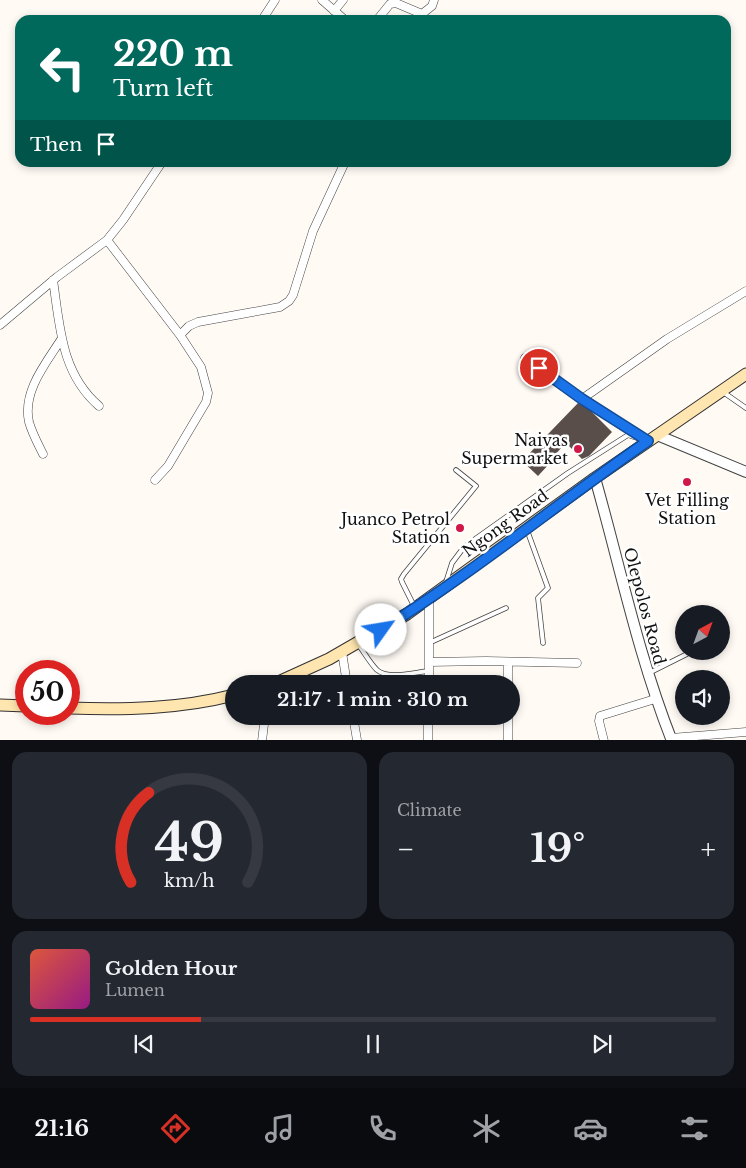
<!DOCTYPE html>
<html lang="en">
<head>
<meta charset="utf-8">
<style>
	:root { --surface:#171b24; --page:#242831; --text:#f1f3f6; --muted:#9ea1a6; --line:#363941; --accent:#d93025 }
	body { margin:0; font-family:"Libre Baskerville",serif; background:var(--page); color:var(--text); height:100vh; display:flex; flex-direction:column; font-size:19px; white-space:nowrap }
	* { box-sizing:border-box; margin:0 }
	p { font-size:16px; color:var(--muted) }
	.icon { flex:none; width:28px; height:28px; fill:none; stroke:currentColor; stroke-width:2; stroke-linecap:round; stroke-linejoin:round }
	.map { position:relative; height:740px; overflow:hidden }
	.details { display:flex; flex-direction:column; gap:12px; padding:12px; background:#0d0f14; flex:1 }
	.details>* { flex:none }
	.top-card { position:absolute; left:15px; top:15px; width:716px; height:152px; border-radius:15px; box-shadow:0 2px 8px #0003; background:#00695c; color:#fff; overflow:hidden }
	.needle { width:32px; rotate:41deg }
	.fabs { position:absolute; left:675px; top:605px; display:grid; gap:10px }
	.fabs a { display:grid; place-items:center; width:55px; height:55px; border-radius:50%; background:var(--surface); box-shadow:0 2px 8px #0003; font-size:25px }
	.speed { position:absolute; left:15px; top:660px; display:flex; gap:10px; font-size:25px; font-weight:700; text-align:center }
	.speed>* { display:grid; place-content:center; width:65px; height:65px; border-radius:50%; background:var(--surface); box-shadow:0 2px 8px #0003; line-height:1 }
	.speed .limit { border:8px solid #d22; background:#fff; color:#111 }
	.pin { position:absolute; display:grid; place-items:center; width:42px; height:42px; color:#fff; margin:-21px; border:2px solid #fff; border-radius:50%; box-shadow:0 1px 5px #0007 }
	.me { position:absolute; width:55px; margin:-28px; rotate:58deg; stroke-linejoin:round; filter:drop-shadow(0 0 4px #0008) }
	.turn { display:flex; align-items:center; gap:18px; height:105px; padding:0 15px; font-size:22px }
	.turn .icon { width:65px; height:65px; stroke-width:2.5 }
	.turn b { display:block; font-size:35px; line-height:42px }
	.then { display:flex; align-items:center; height:48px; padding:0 15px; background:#0003; gap:10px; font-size:19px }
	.big { font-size:38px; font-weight:700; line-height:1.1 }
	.details .tile { flex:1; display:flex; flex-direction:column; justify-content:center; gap:8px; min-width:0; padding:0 18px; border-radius:15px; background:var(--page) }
	.details .dial { align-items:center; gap:0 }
	.dial svg { height:130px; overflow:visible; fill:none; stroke:var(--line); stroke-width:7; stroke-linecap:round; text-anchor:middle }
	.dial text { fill:var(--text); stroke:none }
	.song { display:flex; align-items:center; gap:15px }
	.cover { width:60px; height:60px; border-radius:8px; background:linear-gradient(135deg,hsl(10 70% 55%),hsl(310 70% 35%)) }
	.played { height:5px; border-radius:2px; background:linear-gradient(90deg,var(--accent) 25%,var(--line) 25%) }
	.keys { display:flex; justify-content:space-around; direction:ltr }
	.heat { display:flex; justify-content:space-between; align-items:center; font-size:28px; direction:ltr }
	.details .tiles { flex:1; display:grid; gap:12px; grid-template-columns:1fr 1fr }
	.tile:last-child { grid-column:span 2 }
	.trip { position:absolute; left:225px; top:675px; width:295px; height:50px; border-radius:25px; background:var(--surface); box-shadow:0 2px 8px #0003; font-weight:700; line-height:50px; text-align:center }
	.dock { display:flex; height:80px; justify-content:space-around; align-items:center; background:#090b0e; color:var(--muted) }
	.dock .icon { width:35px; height:35px }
	.dock .selected { color:var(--accent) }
	.dock b { font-size:22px; color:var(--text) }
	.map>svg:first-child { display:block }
	.building { fill:#5a4e4b }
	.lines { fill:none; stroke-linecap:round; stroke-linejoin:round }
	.service-casing { stroke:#434343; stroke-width:5.5 }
	.minor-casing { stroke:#434343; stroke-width:9 }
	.tertiary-casing { stroke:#434343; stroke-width:12 }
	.secondary-casing { stroke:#323232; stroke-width:13 }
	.service { stroke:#fff; stroke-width:4 }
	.minor { stroke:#fff; stroke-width:8 }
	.tertiary { stroke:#fff; stroke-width:10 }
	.secondary { stroke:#ffe5af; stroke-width:11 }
	.route-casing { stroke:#114b97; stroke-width:12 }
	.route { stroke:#1a73e8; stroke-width:9 }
	.poi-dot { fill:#d01848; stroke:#fff; stroke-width:2 }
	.labels { text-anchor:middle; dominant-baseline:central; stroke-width:5; stroke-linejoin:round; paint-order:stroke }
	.poi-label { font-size:16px; fill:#101010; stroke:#fff; text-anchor:end }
	.street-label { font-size:16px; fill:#101010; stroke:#fff }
</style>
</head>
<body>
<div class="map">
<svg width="746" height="741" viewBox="0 0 746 741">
	<rect width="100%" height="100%" fill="#fffaf4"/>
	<path class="building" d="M578 403 591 411 612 432 589 456 582 459 566 443 549 461 550 463 538 476 522 461Z"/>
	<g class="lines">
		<g class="service-casing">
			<path id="service" d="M723 392 746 408
				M527 530 548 588 538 598 543 643
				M446 582 452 563 464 547 568 473 628 435 640 439
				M414 606 402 582 401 579 404 574 476 486 456 470
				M429 643 506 608
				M358 644C364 652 370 663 377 670 389 680 415 672 429 671
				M649 673 687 654"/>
		</g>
		<g class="minor-casing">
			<path id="minor" d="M322 0 345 20
				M334 11 343 0
				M262 20 275 0
				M377 20 390 4 396 3 422 14 432 6 434 0
				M107 240 180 335 201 367 208 393 206 402 168 466 155 480
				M53 280C60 327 61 373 99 406
				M0 325 57 277 107 240 123 220 162 162
				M180 335 189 326 198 322 280 307 289 301 293 295 313 231 345 162
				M525 358 582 399 648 441
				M582 399 667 339 746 291
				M43 454C38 444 32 433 29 422 22 391 47 362 62 338
				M342 652 347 684
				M429 662 486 661 577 663
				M429 684V598
				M508 684V662
				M353 716 357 740
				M671 738 746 732
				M262 741 265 716
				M428 741V716
				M508 741V716
				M604 741 599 721 600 716 655 699"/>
		</g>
		<g class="tertiary-casing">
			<path id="tertiary" d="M657 435 746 472
				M595 478C620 566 638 655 672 741"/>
		</g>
		<g class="secondary-casing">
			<path id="secondary" d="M274 684 329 659 407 614 595 478 746 374
				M0 705 26 706
				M69 708C124 710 180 709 234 695"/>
		</g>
		<use href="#service" class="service"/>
		<use href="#minor" class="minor"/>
		<use href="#tertiary" class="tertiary"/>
		<use href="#secondary" class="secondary"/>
	</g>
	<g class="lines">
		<g class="route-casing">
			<path id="route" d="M381 630C474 572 558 503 648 441L582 399 539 368"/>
		</g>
		<use href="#route" class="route"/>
	</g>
	<g class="poi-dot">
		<circle cx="578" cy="449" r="5"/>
		<circle cx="687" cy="482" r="5"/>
		<circle cx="460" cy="528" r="5"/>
	</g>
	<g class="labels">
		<g class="poi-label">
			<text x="568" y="440">Naivas<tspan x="568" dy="18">Supermarket</tspan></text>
			<text x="687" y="500" text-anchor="middle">Vet Filling<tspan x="687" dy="18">Station</tspan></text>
			<text x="450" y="519">Juanco Petrol<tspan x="450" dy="18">Station</tspan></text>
		</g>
		<g class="street-label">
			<text transform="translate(505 523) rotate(-36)">Ngong Road</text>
			<text transform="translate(645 606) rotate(75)">Olepolos Road</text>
		</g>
	</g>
</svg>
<div class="fabs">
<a><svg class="needle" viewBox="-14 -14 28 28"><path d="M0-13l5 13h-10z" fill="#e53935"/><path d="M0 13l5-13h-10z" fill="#9ea1a6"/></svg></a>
<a><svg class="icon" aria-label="sound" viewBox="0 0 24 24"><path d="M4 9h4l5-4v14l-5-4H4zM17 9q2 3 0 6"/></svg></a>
</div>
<div class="speed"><div class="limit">50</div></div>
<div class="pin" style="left:539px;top:368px;background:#d93025"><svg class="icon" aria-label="arrive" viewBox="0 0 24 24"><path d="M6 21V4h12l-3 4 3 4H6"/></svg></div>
<svg class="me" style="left:381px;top:630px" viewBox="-20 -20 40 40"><circle r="19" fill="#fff"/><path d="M0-13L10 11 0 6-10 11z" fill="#1a73e8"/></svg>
<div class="trip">21:17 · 1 min · 310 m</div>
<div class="top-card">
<div class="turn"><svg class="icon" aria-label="left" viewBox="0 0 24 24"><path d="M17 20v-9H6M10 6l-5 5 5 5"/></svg><div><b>220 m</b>Turn left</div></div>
<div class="then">Then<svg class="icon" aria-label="arrive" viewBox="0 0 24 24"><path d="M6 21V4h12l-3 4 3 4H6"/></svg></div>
</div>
</div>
<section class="details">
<div class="tiles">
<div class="tile dial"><svg viewBox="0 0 100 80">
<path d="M14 69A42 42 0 1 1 86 69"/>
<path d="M14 69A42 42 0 0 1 25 14" stroke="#d93025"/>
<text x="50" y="56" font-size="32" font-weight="700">49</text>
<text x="50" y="72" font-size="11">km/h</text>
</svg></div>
<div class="tile"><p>Climate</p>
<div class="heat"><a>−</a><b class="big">19°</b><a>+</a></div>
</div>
<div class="tile">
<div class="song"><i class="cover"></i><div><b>Golden Hour</b><p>Lumen</p></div></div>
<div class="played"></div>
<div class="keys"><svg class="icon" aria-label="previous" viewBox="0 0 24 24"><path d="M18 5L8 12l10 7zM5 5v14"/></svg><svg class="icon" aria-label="pause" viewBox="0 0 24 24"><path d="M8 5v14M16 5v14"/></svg><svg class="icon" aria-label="next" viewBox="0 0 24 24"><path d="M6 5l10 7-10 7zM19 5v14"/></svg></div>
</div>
</div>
</section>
<nav class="dock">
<b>21:16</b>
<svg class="icon selected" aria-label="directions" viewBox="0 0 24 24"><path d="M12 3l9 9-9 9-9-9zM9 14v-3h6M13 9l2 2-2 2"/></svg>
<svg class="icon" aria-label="music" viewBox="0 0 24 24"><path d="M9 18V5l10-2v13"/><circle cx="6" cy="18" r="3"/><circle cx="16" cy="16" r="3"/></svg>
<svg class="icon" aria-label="phone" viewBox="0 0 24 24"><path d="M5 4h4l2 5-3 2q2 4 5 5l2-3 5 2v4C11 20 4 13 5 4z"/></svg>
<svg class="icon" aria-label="climate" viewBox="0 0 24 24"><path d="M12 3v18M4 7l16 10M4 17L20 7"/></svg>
<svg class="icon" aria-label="car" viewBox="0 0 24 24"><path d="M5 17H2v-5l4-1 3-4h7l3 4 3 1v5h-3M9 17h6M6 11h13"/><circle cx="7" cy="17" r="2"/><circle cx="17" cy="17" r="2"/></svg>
<svg class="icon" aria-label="filters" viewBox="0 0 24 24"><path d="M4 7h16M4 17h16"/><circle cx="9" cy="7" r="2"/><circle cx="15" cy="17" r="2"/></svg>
</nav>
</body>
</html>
